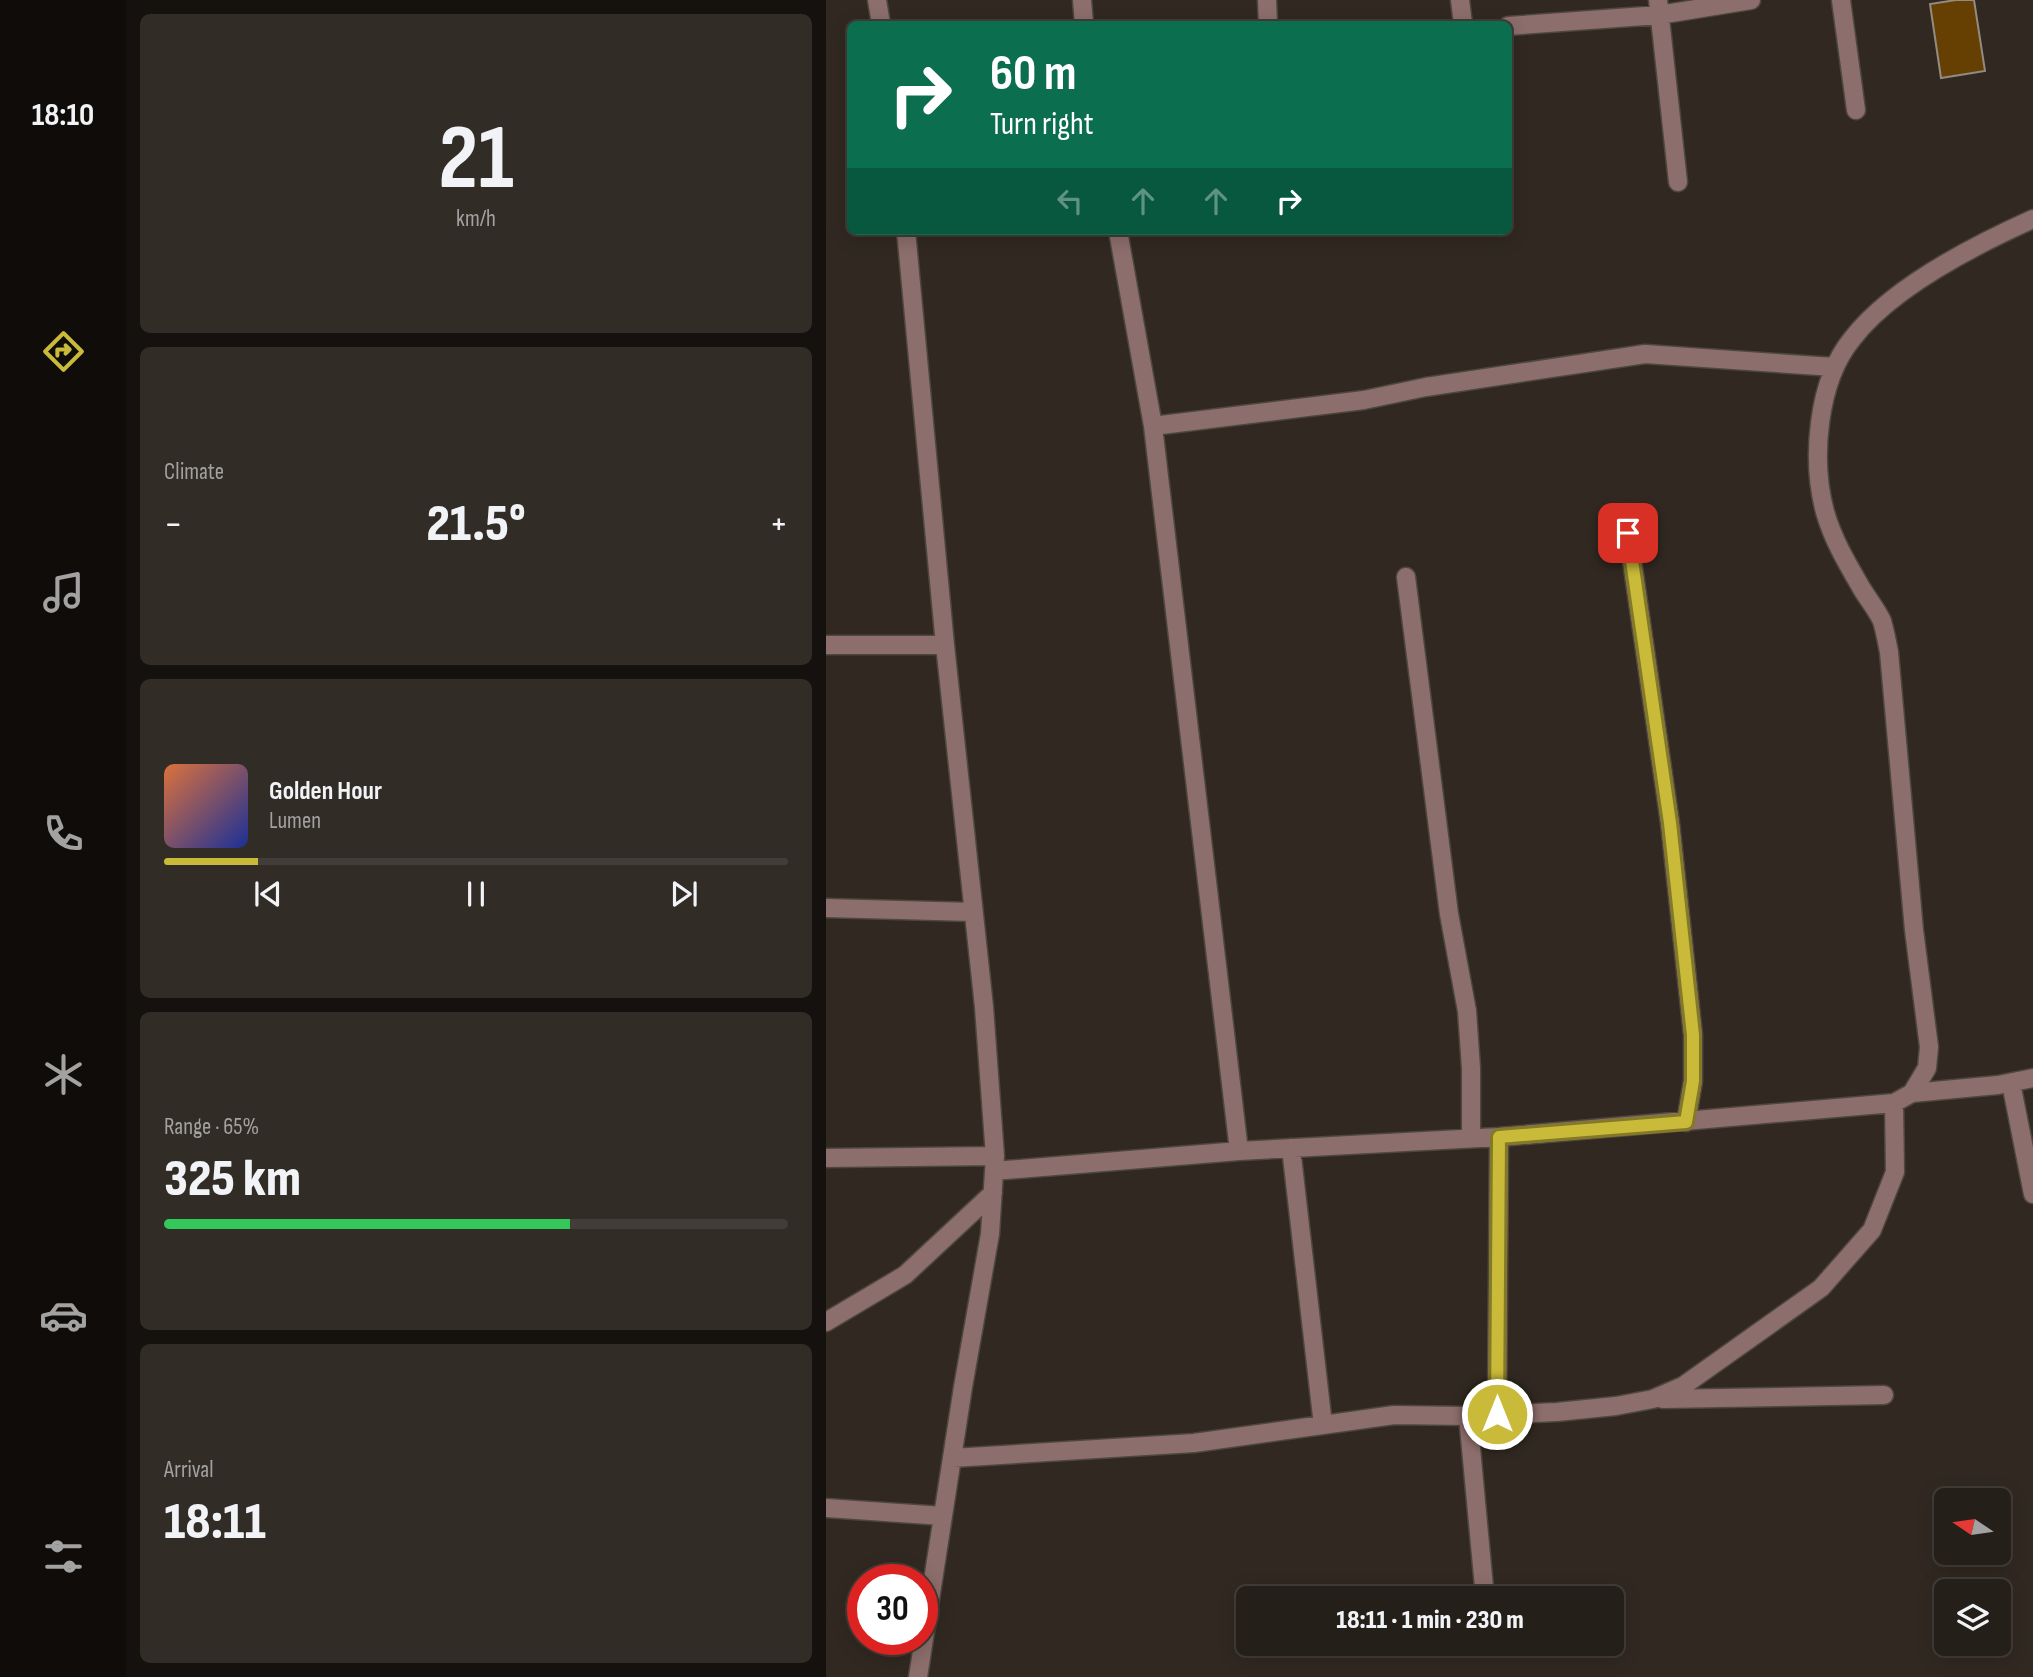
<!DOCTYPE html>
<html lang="en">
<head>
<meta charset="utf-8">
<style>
	:root { --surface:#251f19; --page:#312c26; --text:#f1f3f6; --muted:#a3a2a2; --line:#423d38; --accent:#caba3a }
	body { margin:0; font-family:"Sofia Sans Condensed",sans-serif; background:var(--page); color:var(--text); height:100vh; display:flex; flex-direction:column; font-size:26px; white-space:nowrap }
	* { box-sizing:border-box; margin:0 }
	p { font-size:23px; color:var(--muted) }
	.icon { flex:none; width:38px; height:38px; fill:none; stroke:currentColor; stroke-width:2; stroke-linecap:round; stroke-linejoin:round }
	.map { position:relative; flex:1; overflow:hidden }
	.drawer { display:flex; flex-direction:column; gap:14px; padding:14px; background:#14110e; width:700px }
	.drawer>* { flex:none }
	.hud { position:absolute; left:21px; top:21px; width:665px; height:214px; border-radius:10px; box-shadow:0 4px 18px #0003,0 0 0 2px var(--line); background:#0b6e4f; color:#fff; overflow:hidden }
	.needle { width:46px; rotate:283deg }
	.buttons { position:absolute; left:1108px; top:1488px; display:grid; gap:14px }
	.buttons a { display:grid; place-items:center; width:77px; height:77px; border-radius:10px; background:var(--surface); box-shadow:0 4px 18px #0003,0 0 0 2px var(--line); font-size:35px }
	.speed { position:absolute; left:21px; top:1564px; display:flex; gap:14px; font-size:35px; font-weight:700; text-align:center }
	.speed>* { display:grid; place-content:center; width:91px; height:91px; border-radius:50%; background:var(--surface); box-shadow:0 4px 18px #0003,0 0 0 2px var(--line); line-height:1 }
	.speed .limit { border:10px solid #d22; background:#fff; color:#111 }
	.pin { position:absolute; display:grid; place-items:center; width:60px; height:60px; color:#fff; margin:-30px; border-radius:14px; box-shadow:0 4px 10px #0006 }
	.me { position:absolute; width:77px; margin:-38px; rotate:0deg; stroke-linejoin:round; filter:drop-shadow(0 0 5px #0008) }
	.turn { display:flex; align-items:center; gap:24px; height:147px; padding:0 28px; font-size:32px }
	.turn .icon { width:91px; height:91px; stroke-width:2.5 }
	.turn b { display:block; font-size:49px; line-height:60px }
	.lanes { display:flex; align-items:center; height:66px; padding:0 28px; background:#0003; justify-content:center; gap:35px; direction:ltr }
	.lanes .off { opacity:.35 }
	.big { font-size:52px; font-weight:800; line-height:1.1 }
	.drawer .widget { flex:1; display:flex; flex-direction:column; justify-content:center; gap:10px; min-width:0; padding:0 24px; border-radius:10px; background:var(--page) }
	.drawer .dial { align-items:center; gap:0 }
	.dial b { font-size:91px; line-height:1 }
	.song { display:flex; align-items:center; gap:21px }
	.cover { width:84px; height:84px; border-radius:10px; background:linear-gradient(135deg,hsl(20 70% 55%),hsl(230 70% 35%)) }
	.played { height:7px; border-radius:4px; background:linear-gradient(90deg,var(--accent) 15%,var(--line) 15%) }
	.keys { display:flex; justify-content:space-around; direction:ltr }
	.heat { display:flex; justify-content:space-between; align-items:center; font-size:38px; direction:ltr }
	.charge { height:10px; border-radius:5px; background:linear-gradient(90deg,#34c759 65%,var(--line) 0) }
	.trip { position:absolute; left:410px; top:1586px; width:388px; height:70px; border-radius:10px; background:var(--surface); box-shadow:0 4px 18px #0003,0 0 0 2px var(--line); font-weight:800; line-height:70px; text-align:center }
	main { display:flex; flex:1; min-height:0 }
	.tabs { display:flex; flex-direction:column; width:126px; justify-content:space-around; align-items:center; background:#0f0c0a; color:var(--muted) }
	.tabs .icon { width:49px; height:49px }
	.tabs .on { color:var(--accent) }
	.tabs b { font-size:32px; color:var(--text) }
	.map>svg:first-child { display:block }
	.building { fill:#664003; stroke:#938a80; stroke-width:2 }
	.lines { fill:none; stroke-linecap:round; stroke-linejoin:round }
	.minor-casing { stroke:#4e473f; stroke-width:21 }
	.minor { stroke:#8c6e6c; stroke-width:18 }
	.route-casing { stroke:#837926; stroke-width:18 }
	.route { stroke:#caba3a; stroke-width:12 }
</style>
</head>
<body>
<main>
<nav class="tabs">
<b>18:10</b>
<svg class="icon on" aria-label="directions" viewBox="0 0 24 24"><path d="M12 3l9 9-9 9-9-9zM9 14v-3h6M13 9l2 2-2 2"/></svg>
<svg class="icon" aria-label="music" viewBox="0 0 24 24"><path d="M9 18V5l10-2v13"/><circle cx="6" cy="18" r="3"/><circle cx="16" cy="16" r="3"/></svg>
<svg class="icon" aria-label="phone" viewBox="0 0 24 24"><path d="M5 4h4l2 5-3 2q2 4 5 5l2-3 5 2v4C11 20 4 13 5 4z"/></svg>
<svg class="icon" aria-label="climate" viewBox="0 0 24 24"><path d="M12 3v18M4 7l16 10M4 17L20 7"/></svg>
<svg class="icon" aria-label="car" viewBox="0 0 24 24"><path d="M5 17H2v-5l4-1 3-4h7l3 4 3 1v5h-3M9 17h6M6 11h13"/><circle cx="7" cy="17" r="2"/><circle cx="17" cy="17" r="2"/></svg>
<svg class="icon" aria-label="filters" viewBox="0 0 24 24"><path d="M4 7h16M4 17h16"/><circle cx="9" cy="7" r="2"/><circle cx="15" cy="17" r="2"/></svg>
</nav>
<section class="drawer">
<div class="widget dial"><b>21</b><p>km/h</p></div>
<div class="widget"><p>Climate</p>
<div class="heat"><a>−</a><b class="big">21.5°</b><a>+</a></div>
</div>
<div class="widget">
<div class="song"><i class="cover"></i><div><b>Golden Hour</b><p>Lumen</p></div></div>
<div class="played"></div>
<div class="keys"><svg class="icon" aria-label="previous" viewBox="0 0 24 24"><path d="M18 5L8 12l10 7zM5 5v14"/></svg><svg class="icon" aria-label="pause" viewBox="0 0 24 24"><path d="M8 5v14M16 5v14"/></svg><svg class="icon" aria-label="next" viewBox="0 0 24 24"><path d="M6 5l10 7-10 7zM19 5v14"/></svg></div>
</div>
<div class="widget"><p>Range · 65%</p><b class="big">325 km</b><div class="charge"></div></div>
<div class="widget"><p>Arrival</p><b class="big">18:11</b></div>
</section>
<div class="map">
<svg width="1207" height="1677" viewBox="0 0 1207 1677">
	<rect width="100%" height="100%" fill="#312921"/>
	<path class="building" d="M1130 0H1148L1159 71 1115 78 1104 4Z"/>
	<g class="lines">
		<g class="minor-casing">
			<path id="minor" d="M51 0 55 24
				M256 0 258 24
				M441 0 442 24
				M634 0 637 24
				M832 0 852 182
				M1015 0 1030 110
				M682 26 833 15 925 0
				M80 231 119 645 158 1007 169 1156 164 1234 137 1387 92 1677
				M292 231 327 426 413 1151
				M327 426 538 400 600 387 819 354 1008 367
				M802 533 844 823 867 1035V1081L860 1122
				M580 577 623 914 641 1011 645 1068V1138
				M0 645H119
				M0 908 146 912
				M1185 1083 1207 1194
				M1086 1093 1172 1085 1207 1078
				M465 1148 497 1425
				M0 1158 169 1156
				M168 1171 413 1151 673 1137 1068 1103 1086 1093 1101 1068 1103 1047 1088 930 1063 652C1061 642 1059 631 1056 621 1051 610 1042 599 1036 589 1022 565 1007 540 999 512 985 460 991 382 1026 339 1065 288 1149 245 1207 219
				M0 1322 79 1275 167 1193
				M837 1399 1058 1395
				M671 1414 673 1137
				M642 1416 659 1598
				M126 1458 368 1443 568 1415 642 1416 731 1412 790 1406 827 1399 857 1386 995 1288 1046 1230 1069 1172 1068 1103
				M0 1508 117 1516"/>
		</g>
		<use href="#minor" class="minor"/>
	</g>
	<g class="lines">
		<g class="route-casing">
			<path id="route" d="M671 1414 673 1137 860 1122 867 1081V1035L844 823 802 533"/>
		</g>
		<use href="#route" class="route"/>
	</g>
</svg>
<div class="buttons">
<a><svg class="needle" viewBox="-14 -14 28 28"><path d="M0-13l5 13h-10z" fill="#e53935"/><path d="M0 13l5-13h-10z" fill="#a3a2a2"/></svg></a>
<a><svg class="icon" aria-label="layers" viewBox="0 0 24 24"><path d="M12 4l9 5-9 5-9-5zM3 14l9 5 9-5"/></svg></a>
</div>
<div class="speed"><div class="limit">30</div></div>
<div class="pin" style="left:802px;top:533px;background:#d93025"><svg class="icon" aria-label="arrive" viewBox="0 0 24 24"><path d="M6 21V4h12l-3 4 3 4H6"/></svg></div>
<svg class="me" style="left:671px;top:1414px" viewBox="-20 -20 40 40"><circle r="17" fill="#caba3a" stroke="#fff" stroke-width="3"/><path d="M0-11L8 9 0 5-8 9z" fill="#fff"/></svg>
<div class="trip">18:11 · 1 min · 230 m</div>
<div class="hud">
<div class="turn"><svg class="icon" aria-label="right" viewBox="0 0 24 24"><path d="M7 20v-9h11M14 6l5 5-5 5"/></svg><div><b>60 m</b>Turn right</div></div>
<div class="lanes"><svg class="icon off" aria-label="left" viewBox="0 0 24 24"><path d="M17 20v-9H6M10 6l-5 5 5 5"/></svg><svg class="icon off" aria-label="ahead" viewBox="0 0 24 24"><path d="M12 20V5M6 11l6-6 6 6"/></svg><svg class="icon off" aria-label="ahead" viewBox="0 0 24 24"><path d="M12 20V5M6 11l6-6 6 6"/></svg><svg class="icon" aria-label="right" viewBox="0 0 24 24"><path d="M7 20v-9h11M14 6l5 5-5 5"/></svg></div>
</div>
</div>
</main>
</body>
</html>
